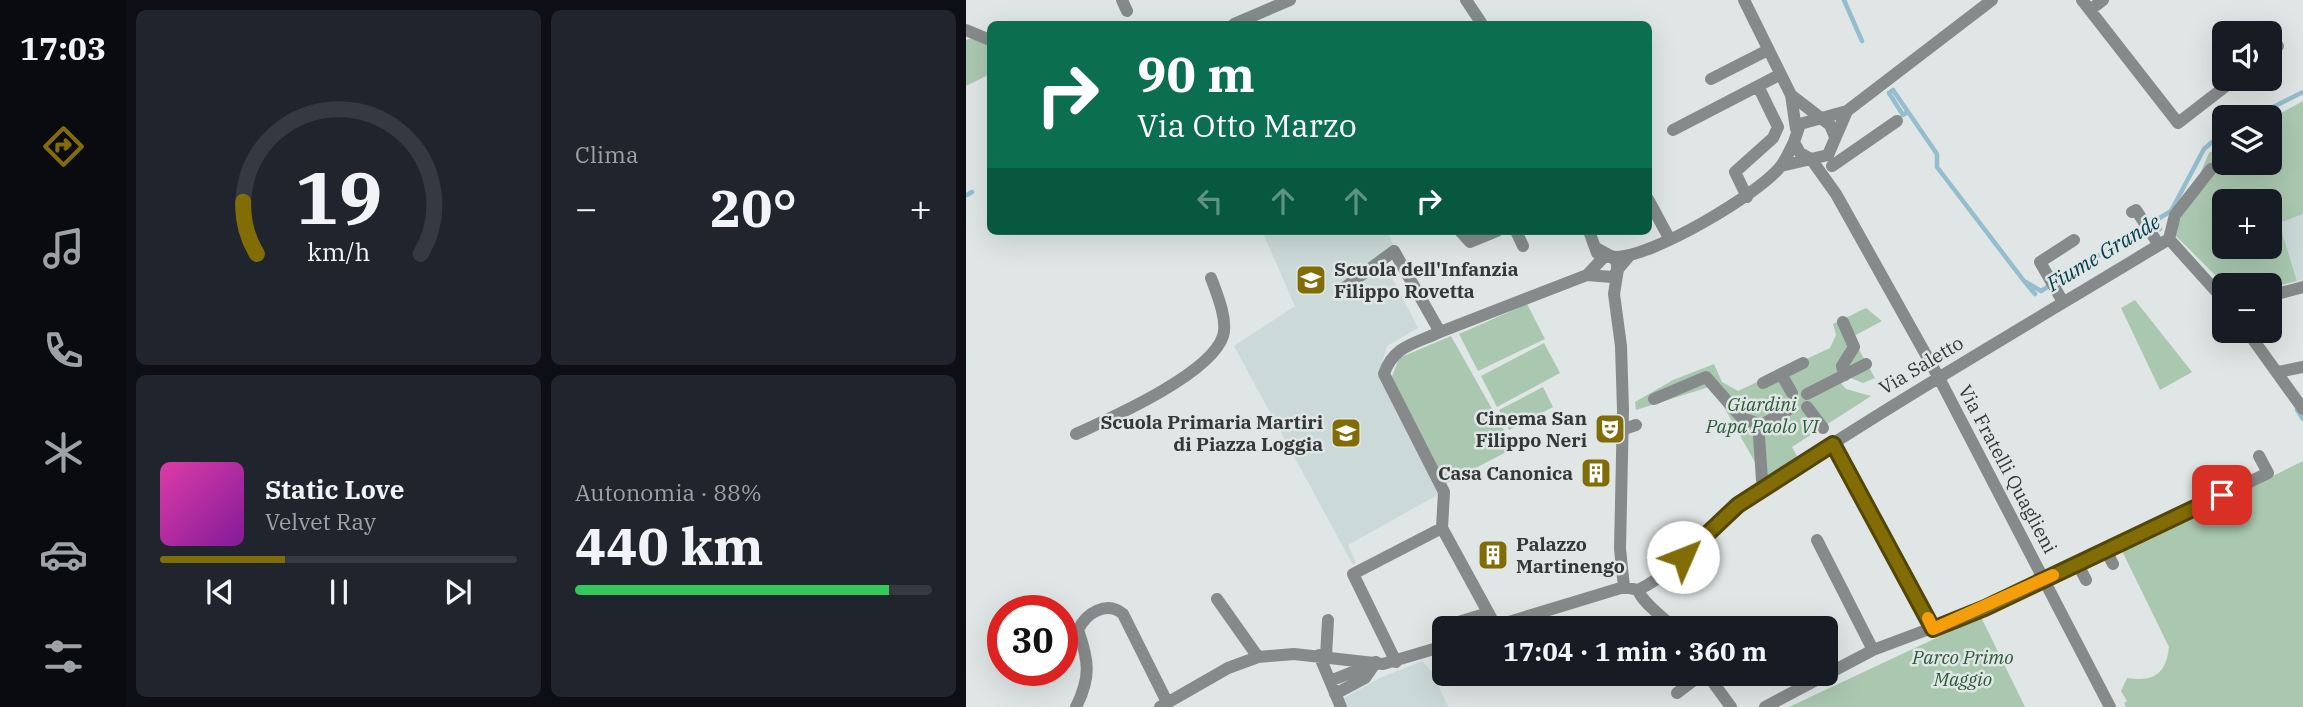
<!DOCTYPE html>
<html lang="it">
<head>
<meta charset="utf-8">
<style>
	:root { --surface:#171b24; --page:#20242c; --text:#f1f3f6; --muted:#9ea1a6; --line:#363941; --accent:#826c06 }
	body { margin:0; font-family:"IBM Plex Serif",serif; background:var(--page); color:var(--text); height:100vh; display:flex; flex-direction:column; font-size:26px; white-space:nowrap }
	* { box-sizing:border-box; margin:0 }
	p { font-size:23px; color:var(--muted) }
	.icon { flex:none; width:38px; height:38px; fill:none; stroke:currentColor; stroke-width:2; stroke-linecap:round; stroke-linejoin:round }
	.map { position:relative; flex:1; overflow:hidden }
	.panel { display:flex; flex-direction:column; gap:10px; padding:10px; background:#0d0f14; width:840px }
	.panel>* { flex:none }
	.top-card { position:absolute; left:21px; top:21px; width:665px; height:214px; border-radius:10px; box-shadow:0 7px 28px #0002; background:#0b6e4f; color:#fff; overflow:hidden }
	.controls { position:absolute; left:1246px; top:21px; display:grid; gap:14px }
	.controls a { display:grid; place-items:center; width:70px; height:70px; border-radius:10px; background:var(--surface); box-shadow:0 7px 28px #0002; font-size:35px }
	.speed { position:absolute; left:21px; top:595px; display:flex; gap:14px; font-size:35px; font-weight:700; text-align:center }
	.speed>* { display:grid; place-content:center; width:91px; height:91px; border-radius:50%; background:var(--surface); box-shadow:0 7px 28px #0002; line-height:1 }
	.speed .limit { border:10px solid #d22; background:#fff; color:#111 }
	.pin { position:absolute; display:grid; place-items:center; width:60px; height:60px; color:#fff; margin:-30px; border-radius:14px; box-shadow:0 4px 10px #0006 }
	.me { position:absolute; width:77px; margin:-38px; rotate:46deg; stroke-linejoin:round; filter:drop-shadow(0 0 5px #0008) }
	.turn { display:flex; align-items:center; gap:24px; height:147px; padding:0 35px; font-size:32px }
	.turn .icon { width:91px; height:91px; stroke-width:2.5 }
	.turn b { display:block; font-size:49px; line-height:60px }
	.lanes { display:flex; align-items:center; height:66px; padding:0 35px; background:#0003; justify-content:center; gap:35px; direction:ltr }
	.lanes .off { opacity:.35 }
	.big { font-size:52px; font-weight:700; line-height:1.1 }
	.panel .tile { flex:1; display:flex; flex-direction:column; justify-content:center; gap:10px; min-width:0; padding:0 24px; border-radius:10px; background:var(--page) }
	.panel .dial { align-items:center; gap:0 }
	.dial svg { height:182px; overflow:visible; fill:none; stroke:var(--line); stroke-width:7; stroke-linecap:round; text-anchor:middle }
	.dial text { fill:var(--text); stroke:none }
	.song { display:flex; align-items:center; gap:21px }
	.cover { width:84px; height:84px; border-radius:10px; background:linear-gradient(135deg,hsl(320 70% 55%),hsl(290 70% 35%)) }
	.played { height:7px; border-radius:4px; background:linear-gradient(90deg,var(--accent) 35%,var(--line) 35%) }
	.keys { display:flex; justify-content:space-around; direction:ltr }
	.heat { display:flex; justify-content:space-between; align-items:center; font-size:38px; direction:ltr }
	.charge { height:10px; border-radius:5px; background:linear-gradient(90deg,#34c759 88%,var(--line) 0) }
	.panel .tiles { flex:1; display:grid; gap:10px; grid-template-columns:repeat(2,1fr) }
	.trip { position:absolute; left:466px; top:616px; width:406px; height:70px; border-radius:10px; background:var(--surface); box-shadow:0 7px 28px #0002; font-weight:700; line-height:70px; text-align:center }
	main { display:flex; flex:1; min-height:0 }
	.tabs { display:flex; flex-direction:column; width:126px; justify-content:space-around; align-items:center; background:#090b0e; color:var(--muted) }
	.tabs .icon { width:49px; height:49px }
	.tabs .on { color:var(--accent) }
	.tabs b { font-size:32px; color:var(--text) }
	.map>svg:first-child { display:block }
	.built { fill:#cbdad8 }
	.green { fill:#aac8b0; fill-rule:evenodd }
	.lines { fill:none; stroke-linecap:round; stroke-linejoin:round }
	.stream { stroke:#95bdce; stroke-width:4.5 }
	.minor { stroke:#878a8a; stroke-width:12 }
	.route-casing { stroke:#544604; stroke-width:18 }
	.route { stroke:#826c06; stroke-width:12 }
	.slow { stroke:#f59e0b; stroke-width:12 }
	.labels { text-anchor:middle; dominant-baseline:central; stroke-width:5; stroke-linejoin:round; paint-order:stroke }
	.poi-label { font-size:19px; font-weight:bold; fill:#353837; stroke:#dfe6e5; text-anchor:end }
	.street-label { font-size:19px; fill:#353837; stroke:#dfe6e5 }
	.park-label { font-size:19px; font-style:italic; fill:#2b5b37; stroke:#dfe6e5 }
	.water-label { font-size:21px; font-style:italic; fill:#033f51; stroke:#dfe6e5 }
</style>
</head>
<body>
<main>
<nav class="tabs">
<b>17:03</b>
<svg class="icon on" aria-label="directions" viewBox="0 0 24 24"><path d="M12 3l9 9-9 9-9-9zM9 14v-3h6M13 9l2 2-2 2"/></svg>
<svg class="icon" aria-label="music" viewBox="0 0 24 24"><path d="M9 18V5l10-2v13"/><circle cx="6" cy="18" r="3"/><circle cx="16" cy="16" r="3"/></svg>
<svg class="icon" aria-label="phone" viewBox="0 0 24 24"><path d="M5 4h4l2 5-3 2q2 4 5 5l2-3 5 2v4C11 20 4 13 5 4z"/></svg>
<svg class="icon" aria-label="climate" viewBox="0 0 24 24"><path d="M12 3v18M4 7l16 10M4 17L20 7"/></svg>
<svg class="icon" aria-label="car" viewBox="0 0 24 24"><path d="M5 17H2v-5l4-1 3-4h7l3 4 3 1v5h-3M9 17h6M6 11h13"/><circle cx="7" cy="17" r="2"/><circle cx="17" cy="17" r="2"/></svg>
<svg class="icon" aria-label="filters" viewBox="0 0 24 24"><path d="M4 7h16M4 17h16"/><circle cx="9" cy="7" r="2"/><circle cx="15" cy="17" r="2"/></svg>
</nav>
<section class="panel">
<div class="tiles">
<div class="tile dial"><svg viewBox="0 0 100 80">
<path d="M14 69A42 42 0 1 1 86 69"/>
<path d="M14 69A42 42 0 0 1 8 46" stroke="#826c06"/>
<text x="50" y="56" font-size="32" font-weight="700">19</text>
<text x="50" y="72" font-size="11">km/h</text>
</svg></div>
<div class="tile"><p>Clima</p>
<div class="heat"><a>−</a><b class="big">20°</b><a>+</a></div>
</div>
<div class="tile">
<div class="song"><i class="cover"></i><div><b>Static Love</b><p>Velvet Ray</p></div></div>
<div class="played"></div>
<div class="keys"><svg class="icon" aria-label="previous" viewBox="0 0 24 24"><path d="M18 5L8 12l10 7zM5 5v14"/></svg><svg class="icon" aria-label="pause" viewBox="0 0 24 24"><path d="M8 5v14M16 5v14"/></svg><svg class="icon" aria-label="next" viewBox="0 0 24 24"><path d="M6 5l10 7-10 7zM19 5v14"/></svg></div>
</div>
<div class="tile"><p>Autonomia · 88%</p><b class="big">440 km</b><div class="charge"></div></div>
</div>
</section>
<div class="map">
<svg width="1337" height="707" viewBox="0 0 1337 707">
	<rect width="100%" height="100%" fill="#dfe6e5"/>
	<path class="built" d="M1337 214V279L1331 281 1313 223Z
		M296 231H421L427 245 414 254 452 328 421 346 413 373 475 493 382 545 390 563 387 565 268 346 329 306Z
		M456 661 466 672 482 707H382L378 698 414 678Z"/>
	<path class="green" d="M10 37 24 44V74L0 86V40Z
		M1337 101V214L1313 223 1331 281 1304 288V285H1259L1208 234 1243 153 1258 145V163H1304V119ZM1258 201H1304V247H1258Z
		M1169 300 1226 372 1194 390 1155 308Z
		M561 304 579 339 512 371 493 334Z
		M900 308 916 321 886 337 909 378 897 383 880 376 873 381 880 389 905 396 826 447 832 458 798 478 746 386 670 410 669 402 707 380 748 364 756 382 772 391 864 348 870 335 867 324Z
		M485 336 548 448 479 484 425 379 433 358Z
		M578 343 594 373 531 407 515 376Z
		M577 387 587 407 543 430 533 410Z
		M1337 461V707H1160L1158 703 1161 701 1155 691 1161 678C1188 682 1200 674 1203 647L1156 551Z
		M1015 617 1059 707H823Z"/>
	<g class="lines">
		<path class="stream" d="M878 0 896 41
			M923 93 927 90 971 154V167L1058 281 1075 291 1205 211 1238 149 1258 132
			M923 93 937 115 942 112
			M1287 117 1337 92
			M1 195 6 192
			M1186 219 1194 229
			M1059 282 1069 294
			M1331 410 1337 419"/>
		<path class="minor" d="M156 0 161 11
			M500 0 516 24
			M778 0 825 95 864 125 869 137
			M1116 0 1212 123 1269 79
			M1124 10 1137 0
			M268 24 324 0
			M0 30 24 40
			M1304 35 1312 46 1304 52
			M745 79 802 50
			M825 95 830 129
			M881 111 862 155 845 159 834 153 828 142 834 124 881 111 1026 0
			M707 130 792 86
			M815 166 845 159 870 194 973 378 1144 707
			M866 166 931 121
			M781 197 769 172 807 138 812 127 792 86 813 75
			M682 199 703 238
			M1166 212 1170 210 1193 245
			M494 231 504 242 531 231
			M550 231 557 246
			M623 231 631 253
			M1203 239 1209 215 1245 169
			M1203 239 1258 300
			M630 248C637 251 643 257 650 257 686 257 792 195 815 166 820 159 824 150 828 142
			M378 288 428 251 474 332 621 275 646 277 651 272V262L646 257H638L621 275
			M1304 296 1337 287
			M1097 302 1074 262 1108 240
			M877 322 888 347 876 366 879 375
			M1281 331 1337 409
			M474 332C448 344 427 346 418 374L478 492 476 528
			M1312 372 1337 367
			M815 374 826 393
			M797 383 837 363
			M841 394 900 364
			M688 399 740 377 776 418 796 425 825 408
			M841 407 857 428
			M655 430 670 425
			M110 434C145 418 245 374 257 336 262 320 251 294 245 278
			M867 444 967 629
			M796 480 793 436 796 425
			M851 540 907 650
			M1139 549 1147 564
			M1111 563 1120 580
			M658 587 654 549 657 410 655 346 648 294 652 269 663 256
			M672 590C720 566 755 517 800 487 931 400 1068 321 1203 239
			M251 599 292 657
			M476 627 522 613
			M523 628 658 587 672 590C677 604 697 616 707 628
			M353 655 375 707
			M360 656 362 620
			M430 662 387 574 476 528 529 625
			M741 674 765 707
			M364 681 409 663
			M711 693 736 674
			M369 694 399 678 410 662
			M110 707C125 677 123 661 112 630 120 613 141 600 157 614L201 702
			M194 707 262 668 292 657 328 654 417 664 478 646
			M799 707 907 650 1019 608 1302 473 1293 456"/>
	</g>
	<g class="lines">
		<g class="route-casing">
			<path id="route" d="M717 557 772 505 867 444 967 629 1019 608 1256 495"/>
		</g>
		<use href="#route" class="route"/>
		<path class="slow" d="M962 618 967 629 1087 575"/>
	</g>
	<defs>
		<g id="school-square" transform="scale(1.575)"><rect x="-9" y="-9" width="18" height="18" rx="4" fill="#826c06" stroke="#dfe6e5"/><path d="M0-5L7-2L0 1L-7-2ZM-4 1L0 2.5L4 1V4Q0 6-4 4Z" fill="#fff"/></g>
		<g id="theatre-square" transform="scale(1.575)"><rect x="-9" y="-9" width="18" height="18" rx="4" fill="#826c06" stroke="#dfe6e5"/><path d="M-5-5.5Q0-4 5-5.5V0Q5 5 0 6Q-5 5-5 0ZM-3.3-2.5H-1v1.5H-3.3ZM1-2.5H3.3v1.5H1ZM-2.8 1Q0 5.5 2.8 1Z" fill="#fff"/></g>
		<g id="building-square" transform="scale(1.575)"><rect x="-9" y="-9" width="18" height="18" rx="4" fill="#826c06" stroke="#dfe6e5"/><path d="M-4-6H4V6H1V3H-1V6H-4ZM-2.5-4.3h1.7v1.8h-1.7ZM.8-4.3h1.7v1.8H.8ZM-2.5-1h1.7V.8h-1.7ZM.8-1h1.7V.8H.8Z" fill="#fff"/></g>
	</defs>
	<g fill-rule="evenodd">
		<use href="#school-square" x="345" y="280"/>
		<use href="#theatre-square" x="644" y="429"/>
		<use href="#school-square" x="380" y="433"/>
		<use href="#building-square" x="630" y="473"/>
		<use href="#building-square" x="527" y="555"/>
	</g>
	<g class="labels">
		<g class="poi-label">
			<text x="368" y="269" text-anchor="start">Scuola dell'Infanzia<tspan x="368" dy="22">Filippo Rovetta</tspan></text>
			<text x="621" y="418">Cinema San<tspan x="621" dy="22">Filippo Neri</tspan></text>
			<text x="357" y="422">Scuola Primaria Martiri<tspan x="357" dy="22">di Piazza Loggia</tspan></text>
			<text x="607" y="473">Casa Canonica</text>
			<text x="550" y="544" text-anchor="start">Palazzo<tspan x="550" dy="22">Martinengo</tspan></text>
		</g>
		<g class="street-label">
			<text transform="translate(955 365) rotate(-31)">Via Saletto</text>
			<text transform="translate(1042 469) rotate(62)">Via Fratelli Quaglieni</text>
		</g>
		<g class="park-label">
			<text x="796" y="404">Giardini<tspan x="796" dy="22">Papa Paolo VI</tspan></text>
			<text x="997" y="657">Parco Primo<tspan x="997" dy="22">Maggio</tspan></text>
		</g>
		<g class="water-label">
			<text transform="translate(1137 252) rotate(-31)">Fiume Grande</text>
		</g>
	</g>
</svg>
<div class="controls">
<a><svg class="icon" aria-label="sound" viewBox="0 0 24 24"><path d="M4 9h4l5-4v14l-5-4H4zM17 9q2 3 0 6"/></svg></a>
<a><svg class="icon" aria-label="layers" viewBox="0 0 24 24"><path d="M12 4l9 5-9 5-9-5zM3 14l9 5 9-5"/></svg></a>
<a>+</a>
<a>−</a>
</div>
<div class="speed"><div class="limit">30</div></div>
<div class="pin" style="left:1256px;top:495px;background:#d93025"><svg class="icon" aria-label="arrive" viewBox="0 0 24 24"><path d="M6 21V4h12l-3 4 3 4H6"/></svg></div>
<svg class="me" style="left:717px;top:557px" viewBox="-20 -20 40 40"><circle r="19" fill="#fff"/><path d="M0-13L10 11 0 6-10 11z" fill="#826c06"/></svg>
<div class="trip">17:04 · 1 min · 360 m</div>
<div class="top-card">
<div class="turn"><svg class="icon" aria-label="right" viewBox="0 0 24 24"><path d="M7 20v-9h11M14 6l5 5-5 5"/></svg><div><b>90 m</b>Via Otto Marzo</div></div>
<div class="lanes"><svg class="icon off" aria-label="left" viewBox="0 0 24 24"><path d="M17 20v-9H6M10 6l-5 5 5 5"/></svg><svg class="icon off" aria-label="ahead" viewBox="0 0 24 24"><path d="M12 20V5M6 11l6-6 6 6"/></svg><svg class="icon off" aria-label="ahead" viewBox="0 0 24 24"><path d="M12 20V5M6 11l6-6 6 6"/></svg><svg class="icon" aria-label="right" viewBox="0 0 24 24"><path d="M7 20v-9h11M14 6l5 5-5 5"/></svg></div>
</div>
</div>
</main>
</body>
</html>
